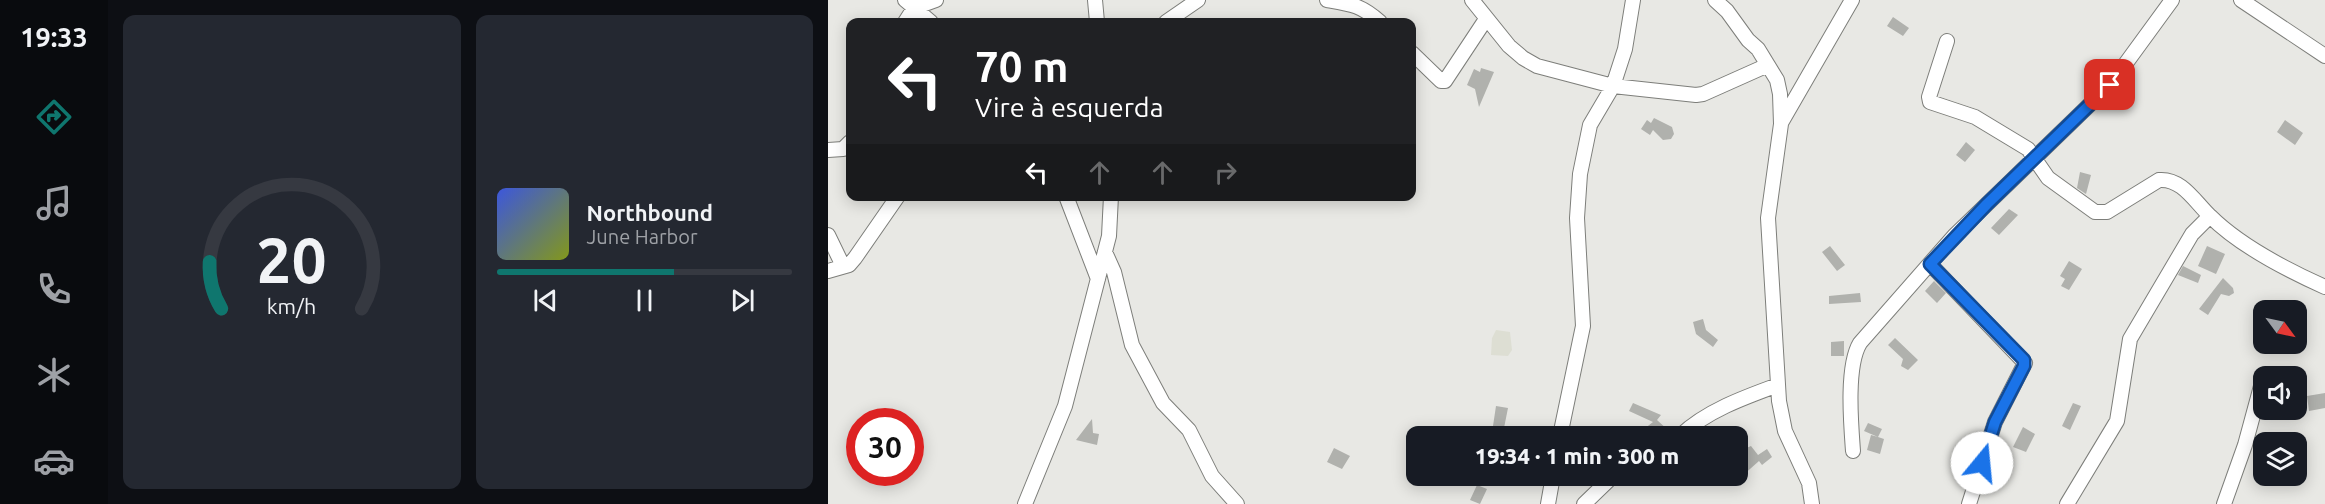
<!DOCTYPE html>
<html lang="pt">
<head>
<meta charset="utf-8">
<style>
	:root { --surface:#171b24; --page:#242831; --text:#f1f3f6; --muted:#9ea1a6; --line:#363941; --accent:#0f766e }
	body { margin:0; font-family:Ubuntu,sans-serif; background:var(--page); color:var(--text); height:100vh; display:flex; flex-direction:column; font-size:22px; white-space:nowrap }
	* { box-sizing:border-box; margin:0 }
	p { font-size:20px; color:var(--muted) }
	.icon { flex:none; width:33px; height:33px; fill:none; stroke:currentColor; stroke-width:2; stroke-linecap:round; stroke-linejoin:round }
	.map { position:relative; flex:1; overflow:hidden }
	.details { display:flex; flex-direction:column; gap:15px; padding:15px; background:#0d0f14; width:720px }
	.details>* { flex:none }
	.guide { position:absolute; left:18px; top:18px; width:570px; height:183px; border-radius:12px; box-shadow:0 3px 15px #0003; background:#202124; color:#fff; overflow:hidden }
	.needle { width:39px; rotate:123deg }
	.controls { position:absolute; left:1425px; top:300px; display:grid; gap:12px }
	.controls a { display:grid; place-items:center; width:54px; height:54px; border-radius:12px; background:var(--surface); box-shadow:0 3px 15px #0003; font-size:30px }
	.speed { position:absolute; left:18px; top:408px; display:flex; gap:12px; font-size:30px; font-weight:700; text-align:center }
	.speed>* { display:grid; place-content:center; width:78px; height:78px; border-radius:50%; background:var(--surface); box-shadow:0 3px 15px #0003; line-height:1 }
	.speed .limit { border:9px solid #d22; background:#fff; color:#111 }
	.pin { position:absolute; display:grid; place-items:center; width:51px; height:51px; color:#fff; margin:-26px; border-radius:12px; box-shadow:0 3px 9px #0006 }
	.me { position:absolute; width:66px; margin:-33px; rotate:17deg; stroke-linejoin:round; filter:drop-shadow(0 0 4px #0008) }
	.turn { display:flex; align-items:center; gap:21px; height:126px; padding:0 30px; font-size:27px }
	.turn .icon { width:78px; height:78px; stroke-width:2.5 }
	.turn b { display:block; font-size:42px; line-height:51px }
	.lanes { display:flex; align-items:center; height:57px; padding:0 30px; background:#0003; justify-content:center; gap:30px; direction:ltr }
	.lanes .off { opacity:.35 }
	.details .tile { flex:1; display:flex; flex-direction:column; justify-content:center; gap:9px; min-width:0; padding:0 21px; border-radius:12px; background:var(--page) }
	.details .dial { align-items:center; gap:0 }
	.dial svg { height:156px; overflow:visible; fill:none; stroke:var(--line); stroke-width:7; stroke-linecap:round; text-anchor:middle }
	.dial text { fill:var(--text); stroke:none }
	.song { display:flex; align-items:center; gap:18px }
	.cover { width:72px; height:72px; border-radius:9px; background:linear-gradient(135deg,hsl(230 70% 55%),hsl(70 70% 35%)) }
	.played { height:6px; border-radius:3px; background:linear-gradient(90deg,var(--accent) 60%,var(--line) 60%) }
	.keys { display:flex; justify-content:space-around; direction:ltr }
	.details .tiles { flex:1; display:grid; gap:15px; grid-template-columns:repeat(2,1fr) }
	.trip { position:absolute; left:578px; top:426px; width:342px; height:60px; border-radius:12px; background:var(--surface); box-shadow:0 3px 15px #0003; font-weight:800; line-height:60px; text-align:center }
	main { display:flex; flex:1; min-height:0 }
	.dock { display:flex; flex-direction:column; width:108px; justify-content:space-around; align-items:center; background:#090b0e; color:var(--muted) }
	.dock .icon { width:42px; height:42px }
	.dock .current { color:var(--accent) }
	.dock b { font-size:27px; color:var(--text) }
	.map>svg:first-child { display:block }
	.built { fill:#ddded3 }
	.building { fill:#b0b1ad }
	.lines { fill:none; stroke-linecap:round; stroke-linejoin:round }
	.street-casing { stroke:#7d7e7a; stroke-width:16 }
	.street { stroke:#fff; stroke-width:14 }
	.route-casing { stroke:#114b97; stroke-width:15 }
	.route { stroke:#1a73e8; stroke-width:10 }
</style>
</head>
<body>
<main>
<nav class="dock">
<b>19:33</b>
<svg class="icon current" aria-label="directions" viewBox="0 0 24 24"><path d="M12 3l9 9-9 9-9-9zM9 14v-3h6M13 9l2 2-2 2"/></svg>
<svg class="icon" aria-label="music" viewBox="0 0 24 24"><path d="M9 18V5l10-2v13"/><circle cx="6" cy="18" r="3"/><circle cx="16" cy="16" r="3"/></svg>
<svg class="icon" aria-label="phone" viewBox="0 0 24 24"><path d="M5 4h4l2 5-3 2q2 4 5 5l2-3 5 2v4C11 20 4 13 5 4z"/></svg>
<svg class="icon" aria-label="climate" viewBox="0 0 24 24"><path d="M12 3v18M4 7l16 10M4 17L20 7"/></svg>
<svg class="icon" aria-label="car" viewBox="0 0 24 24"><path d="M5 17H2v-5l4-1 3-4h7l3 4 3 1v5h-3M9 17h6M6 11h13"/><circle cx="7" cy="17" r="2"/><circle cx="17" cy="17" r="2"/></svg>
</nav>
<section class="details">
<div class="tiles">
<div class="tile dial"><svg viewBox="0 0 100 80">
<path d="M14 69A42 42 0 1 1 86 69"/>
<path d="M14 69A42 42 0 0 1 8 45" stroke="#0f766e"/>
<text x="50" y="56" font-size="32" font-weight="700">20</text>
<text x="50" y="72" font-size="11">km/h</text>
</svg></div>
<div class="tile">
<div class="song"><i class="cover"></i><div><b>Northbound</b><p>June Harbor</p></div></div>
<div class="played"></div>
<div class="keys"><svg class="icon" aria-label="previous" viewBox="0 0 24 24"><path d="M18 5L8 12l10 7zM5 5v14"/></svg><svg class="icon" aria-label="pause" viewBox="0 0 24 24"><path d="M8 5v14M16 5v14"/></svg><svg class="icon" aria-label="next" viewBox="0 0 24 24"><path d="M6 5l10 7-10 7zM19 5v14"/></svg></div>
</div>
</div>
</section>
<div class="map">
<svg width="1497" height="504" viewBox="0 0 1497 504">
	<rect width="100%" height="100%" fill="#e8e8e4"/>
	<path class="built" d="M668 330 682 332 684 350 680 356 663 355 664 338Z"/>
	<path class="building" d="M1065 17 1081 28 1075 36 1059 26Z
		M653 68 666 72 651 107 647 89 639 85 646 69 652 72Z
		M826 118 844 127 846 134 843 139 835 140 825 130 822 135 813 129 819 120 823 123Z
		M1457 120 1475 133 1467 145 1449 132Z
		M1138 142 1147 150 1137 162 1128 155Z
		M1252 172 1263 175 1258 194 1249 188Z
		M1181 209 1190 215 1171 235 1163 228Z
		M1002 246 1017 265 1009 271 994 252Z
		M1379 246 1397 254 1388 274 1370 266Z
		M1241 261 1254 269 1241 290 1233 286 1237 279 1232 276Z
		M1355 266 1373 275 1370 283 1350 275Z
		M1395 278 1405 288 1406 293 1401 296 1393 294 1380 315 1371 309Z
		M1106 281 1118 293 1109 303 1097 291Z
		M1032 293 1033 302 1001 304V296Z
		M875 319 878 330 890 340 885 347 868 334 865 322Z
		M1067 338 1090 360 1080 370 1073 366 1075 359 1060 345Z
		M1016 341V356H1003V342Z
		M1497 393V408L1481 411 1479 396Z
		M805 403 833 415 829 420 841 431 836 436H807L825 422 801 411Z
		M1245 403 1253 406 1242 430 1234 426Z
		M668 406 680 408 676 428 665 426Z
		M264 419 265 433 271 434 269 445 248 440Z
		M1040 423 1054 429 1050 437 1056 439 1052 454 1039 450 1043 435 1050 437 1036 431Z
		M1195 427 1207 434 1198 452 1185 447Z
		M923 446 930 455 939 449 944 457 934 465 931 461 913 477 909 472V452Z
		M506 448 522 456 514 469 499 462Z
		M649 485 659 489 652 504 642 500Z"/>
	<g class="lines">
		<g class="street-casing">
			<path id="street" d="M77 0 103 22
				M267 0 269 22
				M499 0C523 4 533 5 552 22
				M644 0 681 46 695 58 709 66 785 86 868 95 875 94 940 65
				M887 0 899 11 920 40 930 49 949 80 952 94 953 124 940 218 951 401 957 431 981 483 984 504
				M1413 0 1497 56
				M77 22 86 8 108 0
				M338 22 370 0
				M1119 41 1101 97 1102 102 1147 117 1200 149 1220 178 1267 212H1279L1331 180C1354 178 1367 202 1382 216 1412 246 1459 270 1497 287
				M584 53 613 81H617L658 19
				M953 123 1024 0
				M0 150 15 149 22 142
				M238 196 270 279
				M0 235 15 266
				M277 252 286 272 304 345 335 403 361 430 384 476 409 504
				M1102 264 1197 363 1167 422 1141 504
				M0 271 21 265 27 258 70 196
				M732 436 755 326 749 218 752 174 762 125 785 86 797 49 805 0
				M852 436C878 411 917 397 950 385
				M1025 451C1023 424 1018 366 1032 343L1126 236 1282 85 1344 0
				M197 504 237 406 281 236 283 196
				M720 504 725 476
				M756 504 785 476
				M1239 504 1289 421 1302 339 1364 234 1382 216
				M1396 504 1417 445 1433 386"/>
		</g>
		<use href="#street" class="street"/>
	</g>
	<g class="lines">
		<g class="route-casing">
			<path id="route" d="M1154 463 1167 422 1196 366V360L1102 264 1159 204 1282 85"/>
		</g>
		<use href="#route" class="route"/>
	</g>
</svg>
<div class="controls">
<a><svg class="needle" viewBox="-14 -14 28 28"><path d="M0-13l5 13h-10z" fill="#e53935"/><path d="M0 13l5-13h-10z" fill="#9ea1a6"/></svg></a>
<a><svg class="icon" aria-label="sound" viewBox="0 0 24 24"><path d="M4 9h4l5-4v14l-5-4H4zM17 9q2 3 0 6"/></svg></a>
<a><svg class="icon" aria-label="layers" viewBox="0 0 24 24"><path d="M12 4l9 5-9 5-9-5zM3 14l9 5 9-5"/></svg></a>
</div>
<div class="speed"><div class="limit">30</div></div>
<div class="pin" style="left:1282px;top:85px;background:#d93025"><svg class="icon" aria-label="arrive" viewBox="0 0 24 24"><path d="M6 21V4h12l-3 4 3 4H6"/></svg></div>
<svg class="me" style="left:1154px;top:463px" viewBox="-20 -20 40 40"><circle r="19" fill="#fff"/><path d="M0-13L10 11 0 6-10 11z" fill="#1a73e8"/></svg>
<div class="trip">19:34 · 1 min · 300 m</div>
<div class="guide">
<div class="turn"><svg class="icon" aria-label="left" viewBox="0 0 24 24"><path d="M17 20v-9H6M10 6l-5 5 5 5"/></svg><div><b>70 m</b>Vire à esquerda</div></div>
<div class="lanes"><svg class="icon" aria-label="left" viewBox="0 0 24 24"><path d="M17 20v-9H6M10 6l-5 5 5 5"/></svg><svg class="icon off" aria-label="ahead" viewBox="0 0 24 24"><path d="M12 20V5M6 11l6-6 6 6"/></svg><svg class="icon off" aria-label="ahead" viewBox="0 0 24 24"><path d="M12 20V5M6 11l6-6 6 6"/></svg><svg class="icon off" aria-label="right" viewBox="0 0 24 24"><path d="M7 20v-9h11M14 6l5 5-5 5"/></svg></div>
</div>
</div>
</main>
</body>
</html>
